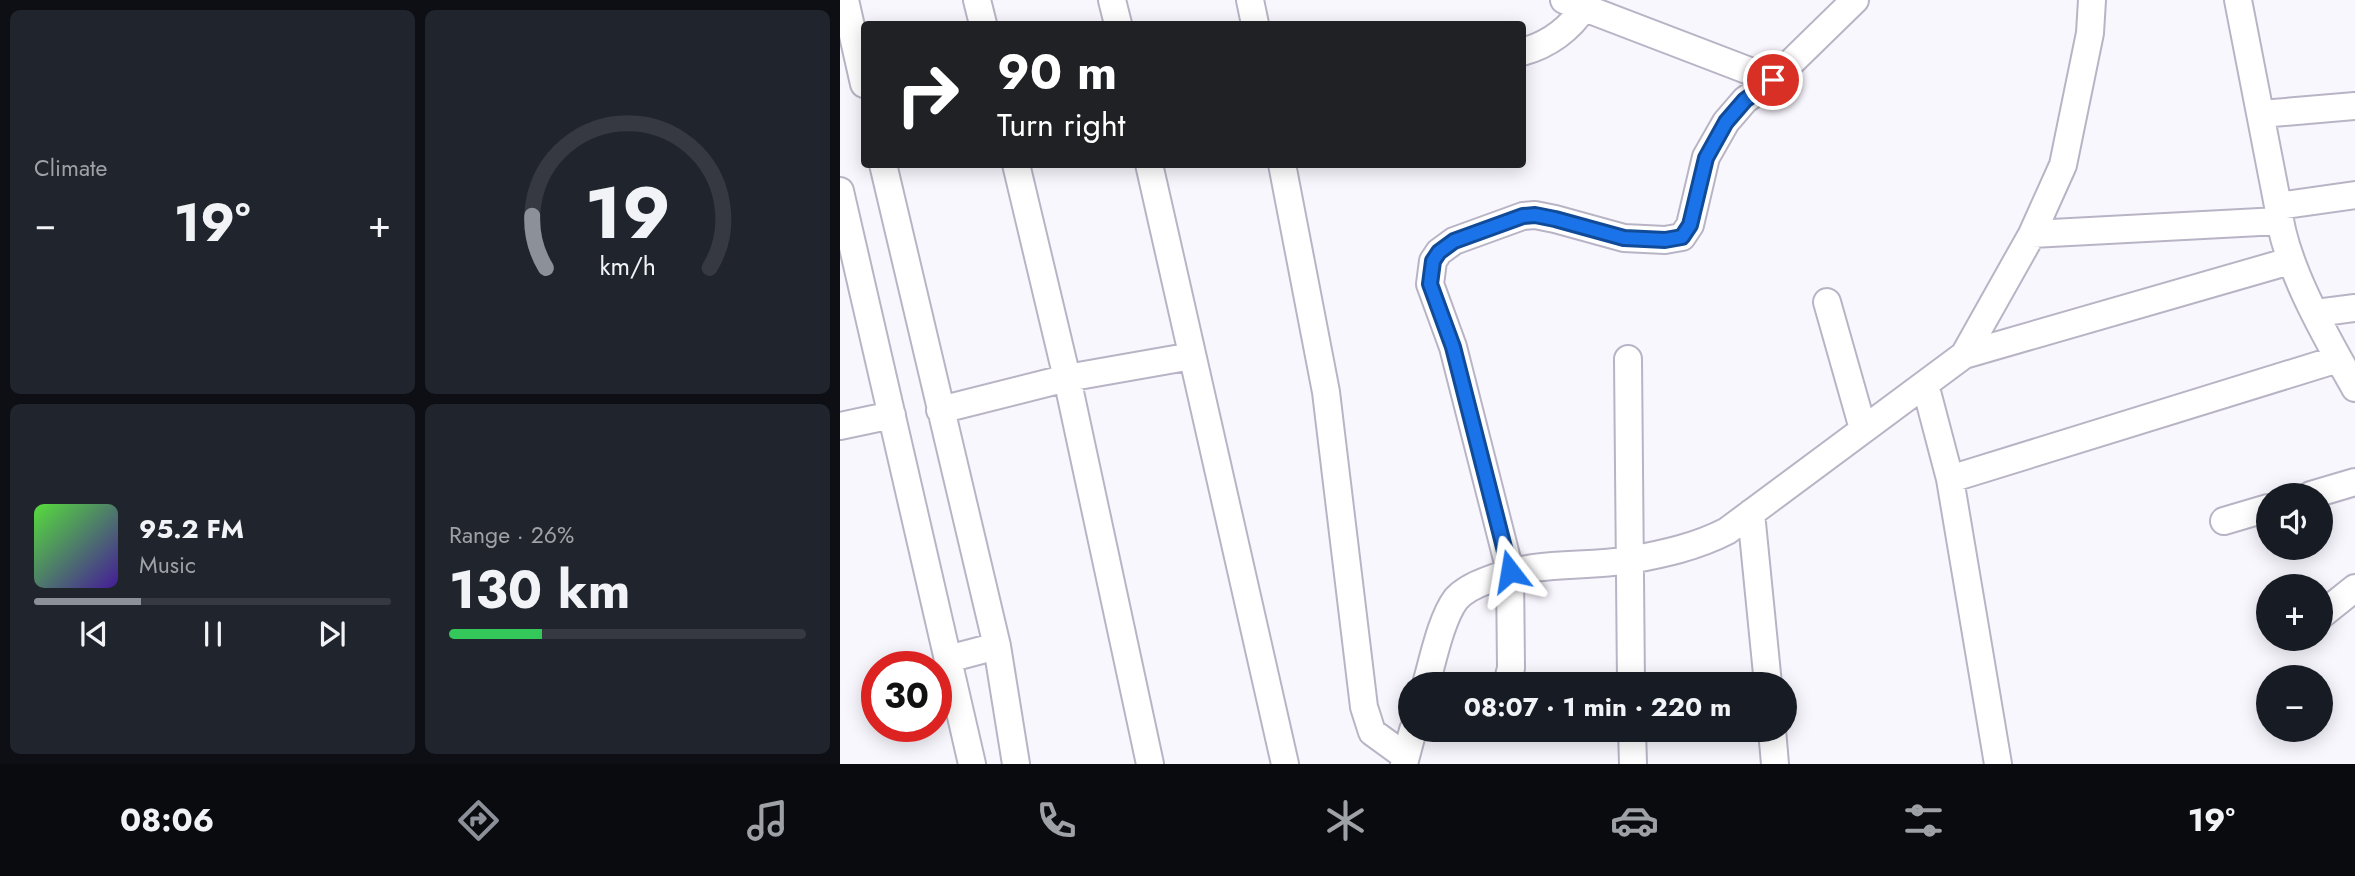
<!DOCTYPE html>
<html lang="en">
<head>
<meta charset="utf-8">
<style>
	:root { --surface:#171b24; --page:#20242c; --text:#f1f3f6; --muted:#9ea1a6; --line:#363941; --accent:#8c9099 }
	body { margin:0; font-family:Jost,sans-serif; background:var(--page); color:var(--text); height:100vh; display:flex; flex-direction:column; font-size:26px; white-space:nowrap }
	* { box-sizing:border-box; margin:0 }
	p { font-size:23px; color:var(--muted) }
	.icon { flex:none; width:38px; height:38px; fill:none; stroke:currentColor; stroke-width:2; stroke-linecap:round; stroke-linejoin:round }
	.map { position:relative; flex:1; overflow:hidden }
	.details { display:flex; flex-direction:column; gap:10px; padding:10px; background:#0d0f14; width:840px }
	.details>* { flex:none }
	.banner { position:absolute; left:21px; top:21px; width:665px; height:147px; border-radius:7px; box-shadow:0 4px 18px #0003; background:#202124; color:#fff; overflow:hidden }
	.buttons { position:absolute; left:1416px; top:483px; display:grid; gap:14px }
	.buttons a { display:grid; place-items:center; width:77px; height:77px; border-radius:50%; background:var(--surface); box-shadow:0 4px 18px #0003; font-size:35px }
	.speed { position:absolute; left:21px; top:651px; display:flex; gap:14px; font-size:35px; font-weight:700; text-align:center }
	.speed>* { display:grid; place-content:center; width:91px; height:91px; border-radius:50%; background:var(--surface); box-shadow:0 4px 18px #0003; line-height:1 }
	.speed .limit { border:10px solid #d22; background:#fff; color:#111 }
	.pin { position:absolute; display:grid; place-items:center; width:60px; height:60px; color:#fff; margin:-30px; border:4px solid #fff; border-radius:50%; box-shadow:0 2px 7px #0007 }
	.me { position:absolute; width:77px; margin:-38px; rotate:346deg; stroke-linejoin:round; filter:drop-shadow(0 0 5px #0008) }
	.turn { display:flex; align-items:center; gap:24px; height:147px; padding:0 21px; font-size:32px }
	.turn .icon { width:91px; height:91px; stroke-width:2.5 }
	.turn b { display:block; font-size:49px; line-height:60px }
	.big { font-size:52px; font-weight:700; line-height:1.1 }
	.details .widget { flex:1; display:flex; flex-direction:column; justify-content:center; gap:10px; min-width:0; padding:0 24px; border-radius:10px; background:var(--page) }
	.details .dial { align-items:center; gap:0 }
	.dial svg { height:182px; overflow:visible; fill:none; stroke:var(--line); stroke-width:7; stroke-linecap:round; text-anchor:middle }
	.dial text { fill:var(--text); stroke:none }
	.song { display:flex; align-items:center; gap:21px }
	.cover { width:84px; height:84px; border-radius:10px; background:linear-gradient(135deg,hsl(110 70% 55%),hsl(260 70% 35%)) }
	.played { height:7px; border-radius:4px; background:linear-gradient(90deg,var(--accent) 30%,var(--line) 30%) }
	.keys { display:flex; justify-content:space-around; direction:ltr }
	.heat { display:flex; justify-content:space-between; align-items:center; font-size:38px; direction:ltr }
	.charge { height:10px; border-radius:5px; background:linear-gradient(90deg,#34c759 26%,var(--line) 0) }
	.details .tiles { flex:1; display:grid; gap:10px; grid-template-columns:repeat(2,1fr) }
	.trip { position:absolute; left:558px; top:672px; width:399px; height:70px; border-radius:35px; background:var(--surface); box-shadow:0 4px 18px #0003; font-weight:700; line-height:70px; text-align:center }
	.tab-bar { display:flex; height:112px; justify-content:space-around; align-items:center; background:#090b0e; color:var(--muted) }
	.tab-bar .icon { width:49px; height:49px }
	.tab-bar .current { color:var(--accent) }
	.tab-bar b { font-size:32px; color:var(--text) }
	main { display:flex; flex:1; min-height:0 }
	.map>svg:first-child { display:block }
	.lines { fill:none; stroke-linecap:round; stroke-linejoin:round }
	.minor-casing { stroke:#b9b4c5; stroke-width:30 }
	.minor { stroke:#fff; stroke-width:26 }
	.route-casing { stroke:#114b97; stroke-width:18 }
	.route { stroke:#1a73e8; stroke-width:12 }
</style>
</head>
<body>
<main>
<section class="details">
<div class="tiles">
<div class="widget"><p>Climate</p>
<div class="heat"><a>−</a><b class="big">19°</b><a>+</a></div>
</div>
<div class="widget dial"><svg viewBox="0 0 100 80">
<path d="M14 69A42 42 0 1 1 86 69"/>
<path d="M14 69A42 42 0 0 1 8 46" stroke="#8c9099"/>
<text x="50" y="56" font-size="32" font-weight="700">19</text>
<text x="50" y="72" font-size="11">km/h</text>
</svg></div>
<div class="widget">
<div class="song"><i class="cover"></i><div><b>95.2 FM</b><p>Music</p></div></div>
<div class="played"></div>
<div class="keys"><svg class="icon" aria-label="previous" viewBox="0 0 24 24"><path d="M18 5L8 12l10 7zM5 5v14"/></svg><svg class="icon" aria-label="pause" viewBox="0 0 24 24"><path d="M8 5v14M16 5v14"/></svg><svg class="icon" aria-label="next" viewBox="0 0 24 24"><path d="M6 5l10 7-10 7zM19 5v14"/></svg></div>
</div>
<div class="widget"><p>Range · 26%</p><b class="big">130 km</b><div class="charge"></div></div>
</div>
</section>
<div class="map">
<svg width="1515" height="764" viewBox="0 0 1515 764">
	<rect width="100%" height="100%" fill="#f9f7fe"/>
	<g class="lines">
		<g class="minor-casing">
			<path id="minor" d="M5 0 24 84
				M137 0 143 24
				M272 0 278 24
				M410 0 415 24
				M724 0 933 80
				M1398 0 1438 206C1443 263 1486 337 1515 388
				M682 52C708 45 730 29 744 7
				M1421 114 1515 106
				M43 164 157 646 176 764
				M176 164 227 378 310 764
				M309 164 445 764
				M442 164 486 392 524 707 532 732 565 756
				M0 191 132 764
				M1438 206 1515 195
				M1192 234 1439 221
				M987 302 1023 429
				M1476 313 1515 308
				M1124 355 1450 261
				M788 359 791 684
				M1085 384 1110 479 1158 764
				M100 410 227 378 352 356
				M0 426 52 415
				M1110 479 1498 359
				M1471 495 1515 482
				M911 513 928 684
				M1384 521 1428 508
				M1480 616 1515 588
				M108 659 157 646
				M586 684C593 660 601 619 616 599 624 590 637 584 648 580 699 560 739 568 790 560 823 554 856 547 887 531L1124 355 1192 234 1223 165 1250 33 1252 0
				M667 684 671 668 670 571 613 347 590 284 593 261 599 252 614 241 683 216 695 215 715 219 784 238 825 240 842 237 850 225 866 157 886 122 905 100 933 80 1015 0
				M792 730 793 764
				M932 730 935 764
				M564 764 573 730"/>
		</g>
		<use href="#minor" class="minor"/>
	</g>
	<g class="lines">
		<g class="route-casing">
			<path id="route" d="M670 571 613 347 590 284 593 261 599 252 614 241 683 216 695 215 715 219 784 238 825 240 842 237 850 225 866 158 886 122 905 100 933 80"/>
		</g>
		<use href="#route" class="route"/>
	</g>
</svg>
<div class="buttons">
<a><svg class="icon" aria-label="sound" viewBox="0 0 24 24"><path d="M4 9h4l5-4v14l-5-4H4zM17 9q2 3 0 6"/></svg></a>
<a>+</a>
<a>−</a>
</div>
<div class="speed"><div class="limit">30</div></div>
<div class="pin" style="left:933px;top:80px;background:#d93025"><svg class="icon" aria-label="arrive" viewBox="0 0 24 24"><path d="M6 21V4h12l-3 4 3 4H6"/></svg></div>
<svg class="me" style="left:670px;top:571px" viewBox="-20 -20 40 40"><path d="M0-17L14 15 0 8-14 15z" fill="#1a73e8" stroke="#fff" stroke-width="4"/></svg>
<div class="trip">08:07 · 1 min · 220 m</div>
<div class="banner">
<div class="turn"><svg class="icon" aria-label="right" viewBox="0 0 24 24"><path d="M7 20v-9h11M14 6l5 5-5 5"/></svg><div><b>90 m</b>Turn right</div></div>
</div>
</div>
</main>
<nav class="tab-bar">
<b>08:06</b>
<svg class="icon current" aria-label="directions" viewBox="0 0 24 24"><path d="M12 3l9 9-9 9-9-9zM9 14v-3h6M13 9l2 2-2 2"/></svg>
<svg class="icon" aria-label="music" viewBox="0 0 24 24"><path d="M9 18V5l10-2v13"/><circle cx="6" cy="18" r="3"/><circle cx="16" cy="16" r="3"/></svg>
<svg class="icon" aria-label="phone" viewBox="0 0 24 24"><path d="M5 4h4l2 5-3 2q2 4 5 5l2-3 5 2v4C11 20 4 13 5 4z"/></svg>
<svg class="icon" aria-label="climate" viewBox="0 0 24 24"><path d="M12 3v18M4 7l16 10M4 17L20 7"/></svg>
<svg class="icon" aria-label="car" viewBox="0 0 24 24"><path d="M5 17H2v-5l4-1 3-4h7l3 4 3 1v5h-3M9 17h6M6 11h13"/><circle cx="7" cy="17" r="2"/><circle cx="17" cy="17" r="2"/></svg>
<svg class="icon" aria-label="filters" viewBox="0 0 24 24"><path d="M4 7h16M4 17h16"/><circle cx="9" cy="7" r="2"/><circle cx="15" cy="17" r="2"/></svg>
<b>19°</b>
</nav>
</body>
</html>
